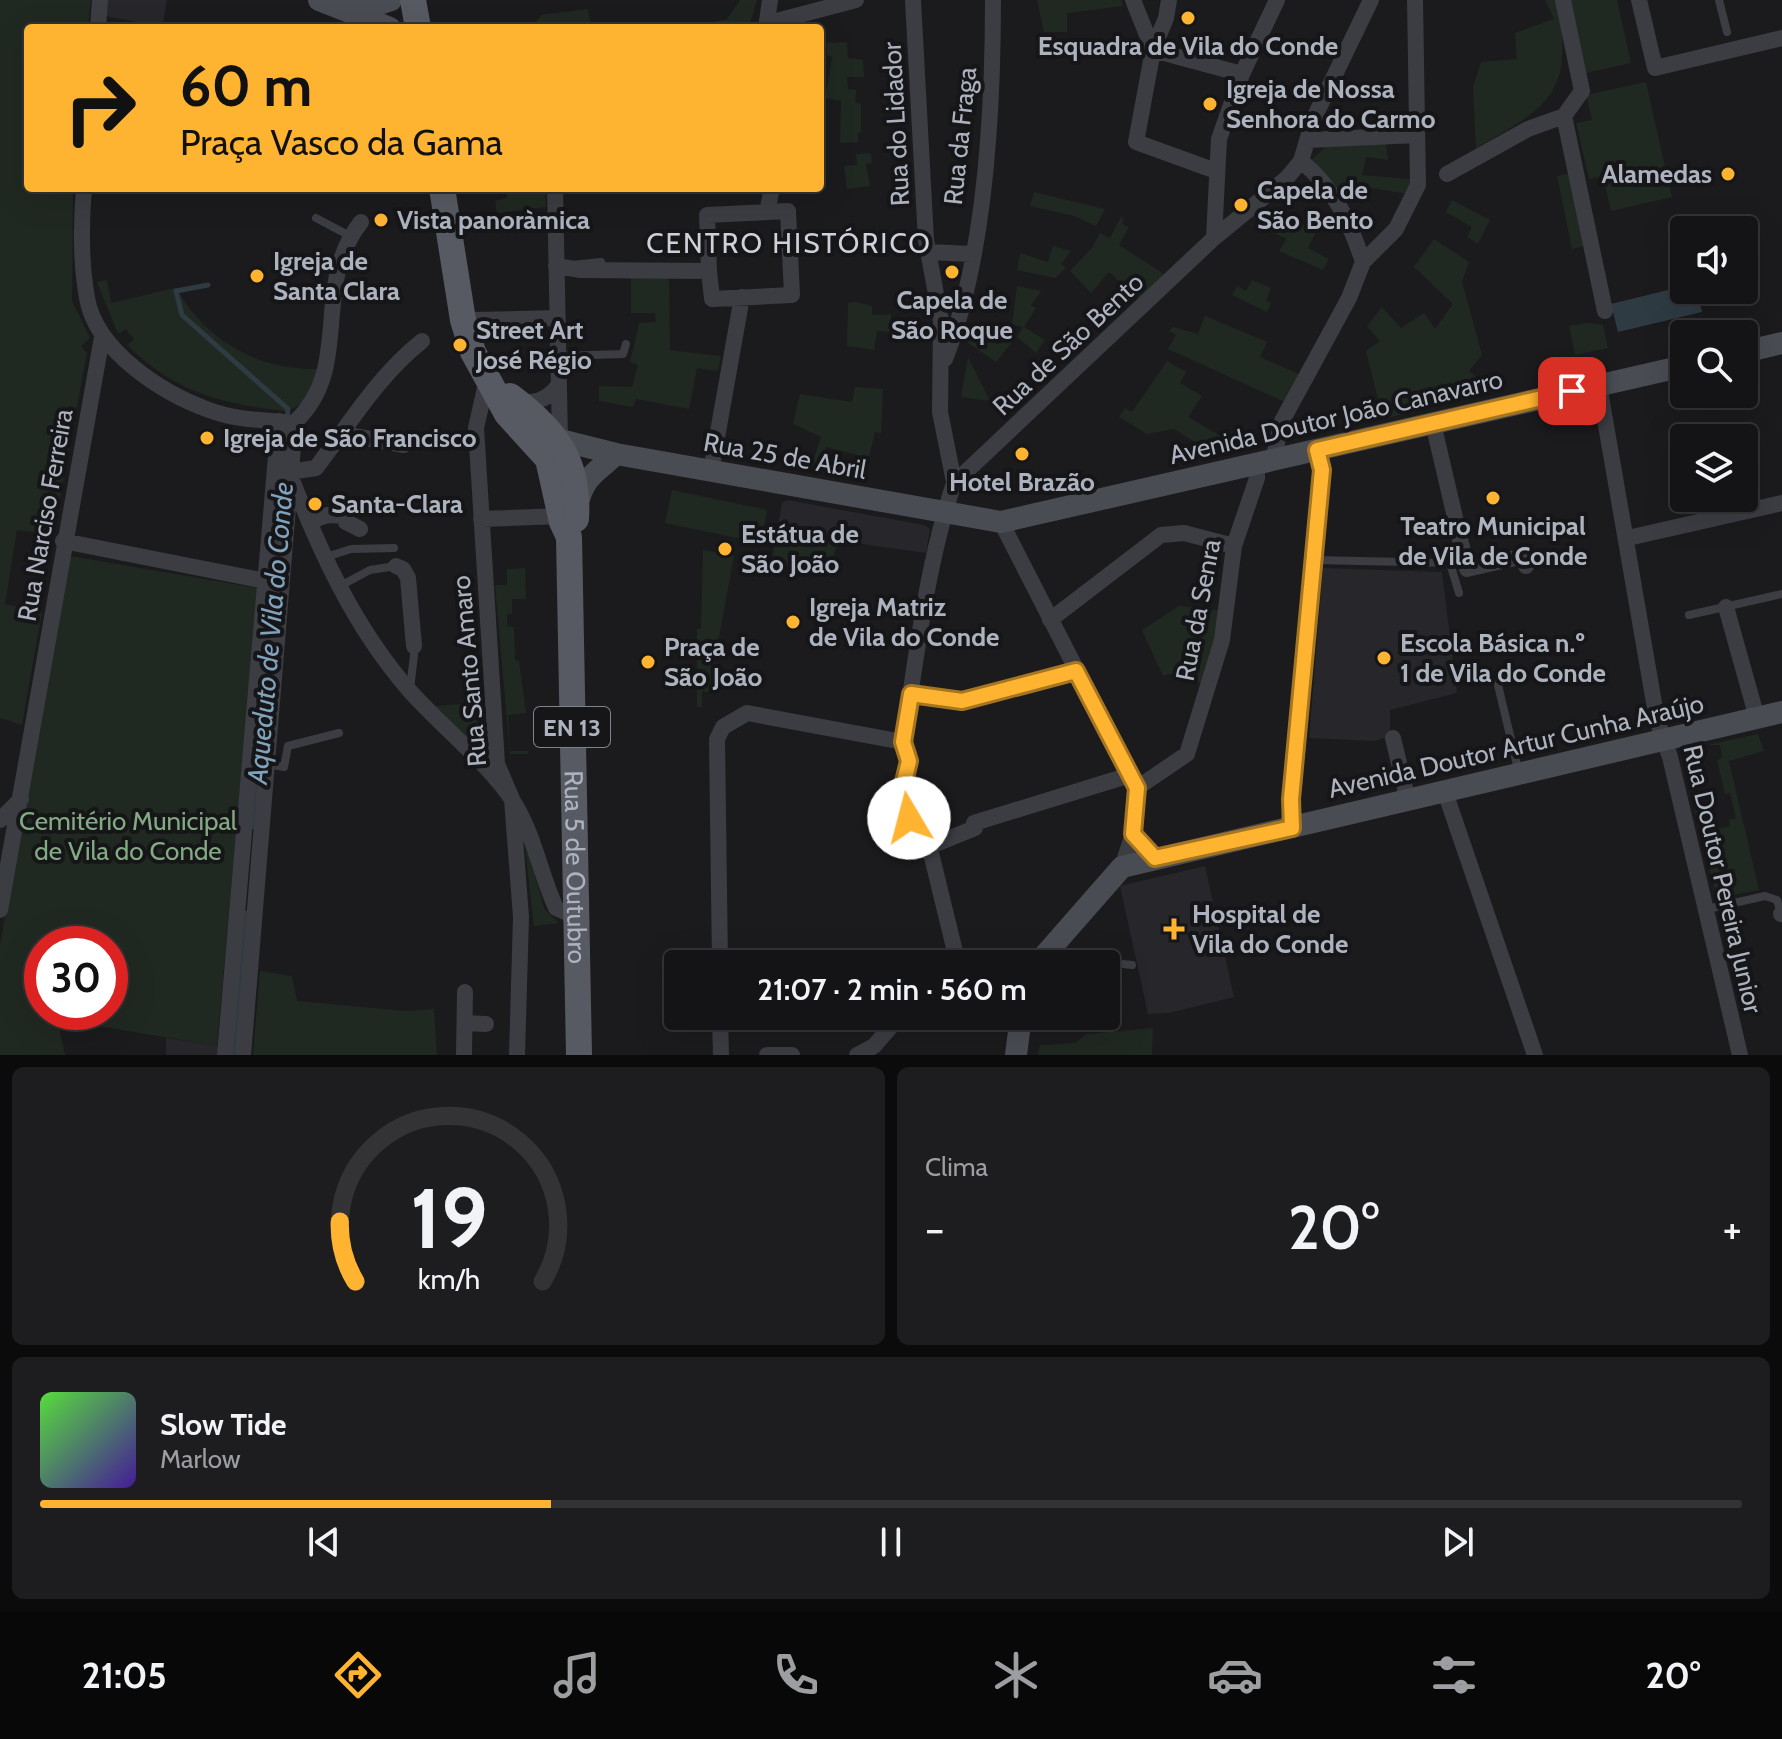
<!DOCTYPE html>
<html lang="pt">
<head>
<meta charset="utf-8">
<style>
	:root { --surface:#141416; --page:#1d1d1f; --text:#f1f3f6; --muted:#9d9ea1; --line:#333335; --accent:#ffb431 }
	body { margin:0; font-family:Cabin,sans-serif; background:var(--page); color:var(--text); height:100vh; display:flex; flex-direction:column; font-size:30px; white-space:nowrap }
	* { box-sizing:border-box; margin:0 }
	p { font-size:26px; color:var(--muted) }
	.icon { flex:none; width:44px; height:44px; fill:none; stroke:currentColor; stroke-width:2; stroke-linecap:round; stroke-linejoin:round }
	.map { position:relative; height:1055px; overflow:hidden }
	.panel { display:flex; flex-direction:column; gap:12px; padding:12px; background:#0b0b0c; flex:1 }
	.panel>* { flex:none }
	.guide { position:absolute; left:24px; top:24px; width:800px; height:168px; border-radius:8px; box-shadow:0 8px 32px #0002,0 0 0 2px var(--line); background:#ffb431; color:#111; overflow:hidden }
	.buttons { position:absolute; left:1670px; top:216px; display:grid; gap:16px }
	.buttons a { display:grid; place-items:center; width:88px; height:88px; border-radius:8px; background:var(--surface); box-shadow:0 8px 32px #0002,0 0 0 2px var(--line); font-size:40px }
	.speed { position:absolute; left:24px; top:926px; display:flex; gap:16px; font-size:40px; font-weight:700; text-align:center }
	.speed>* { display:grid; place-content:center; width:104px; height:104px; border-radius:50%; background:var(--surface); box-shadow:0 8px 32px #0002,0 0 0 2px var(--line); line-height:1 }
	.speed .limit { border:12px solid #d22; background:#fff; color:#111 }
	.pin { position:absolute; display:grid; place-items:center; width:68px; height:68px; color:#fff; margin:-34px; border-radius:16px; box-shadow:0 4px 12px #0006 }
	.me { position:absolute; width:88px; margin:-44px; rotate:352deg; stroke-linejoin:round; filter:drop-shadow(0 0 6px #0008) }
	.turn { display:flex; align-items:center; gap:28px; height:168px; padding:0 24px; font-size:36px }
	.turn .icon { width:104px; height:104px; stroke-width:2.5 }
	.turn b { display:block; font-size:56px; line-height:68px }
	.big { font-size:60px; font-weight:600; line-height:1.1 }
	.panel .card { flex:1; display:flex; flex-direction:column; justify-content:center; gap:12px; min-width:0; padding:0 28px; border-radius:12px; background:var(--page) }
	.panel .dial { align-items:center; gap:0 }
	.dial svg { height:208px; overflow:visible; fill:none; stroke:var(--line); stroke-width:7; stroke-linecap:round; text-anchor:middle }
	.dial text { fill:var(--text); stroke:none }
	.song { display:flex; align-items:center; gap:24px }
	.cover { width:96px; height:96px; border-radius:12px; background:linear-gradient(135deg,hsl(110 70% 55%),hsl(260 70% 35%)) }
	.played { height:8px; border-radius:4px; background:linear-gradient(90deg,var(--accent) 30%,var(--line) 30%) }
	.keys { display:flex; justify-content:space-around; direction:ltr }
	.heat { display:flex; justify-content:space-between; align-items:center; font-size:44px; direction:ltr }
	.panel .tiles { flex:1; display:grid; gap:12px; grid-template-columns:1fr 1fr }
	.card:last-child { grid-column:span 2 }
	.trip { position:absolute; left:664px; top:950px; width:456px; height:80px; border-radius:8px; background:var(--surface); box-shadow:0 8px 32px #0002,0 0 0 2px var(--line); font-weight:600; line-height:80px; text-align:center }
	.tab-bar { display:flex; height:128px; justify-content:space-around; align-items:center; background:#080809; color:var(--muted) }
	.tab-bar .icon { width:56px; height:56px }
	.tab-bar .on { color:var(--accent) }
	.tab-bar b { font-size:36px; color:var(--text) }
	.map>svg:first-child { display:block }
	.built { fill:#27272b }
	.green { fill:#202921; fill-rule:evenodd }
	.water { fill:#2f3b43 }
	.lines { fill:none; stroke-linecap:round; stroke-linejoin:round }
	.stream { stroke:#2f3b43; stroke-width:5 }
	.lane { stroke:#3b3d43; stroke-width:8 }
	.street { stroke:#3b3d43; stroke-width:16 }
	.secondary { stroke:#494c53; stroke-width:22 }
	.primary { stroke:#575a62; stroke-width:26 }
	.route-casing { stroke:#a67520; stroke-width:20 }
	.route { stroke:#ffb431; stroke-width:14 }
	.poi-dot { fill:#ffb431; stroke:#161619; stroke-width:3 }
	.labels { text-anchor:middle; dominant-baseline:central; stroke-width:8; stroke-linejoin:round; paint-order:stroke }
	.shield { fill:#161619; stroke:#7f838c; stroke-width:2 }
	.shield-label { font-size:24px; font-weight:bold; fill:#acb2be }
	.poi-label { font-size:26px; font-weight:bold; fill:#acb2be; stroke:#161619; text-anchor:start }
	.street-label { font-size:26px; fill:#acb2be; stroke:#161619 }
	.park-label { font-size:26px; fill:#82aa83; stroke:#161619 }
	.neighbourhood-label { font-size:28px; letter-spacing:2px; fill:#ced1d9; stroke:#161619 }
	.water-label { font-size:28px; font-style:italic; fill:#81a2bb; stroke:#161619 }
</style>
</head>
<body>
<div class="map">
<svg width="1782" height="1055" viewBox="0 0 1782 1055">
	<rect width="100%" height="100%" fill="#1b1b1d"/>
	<path class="built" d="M106 0H167L162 27 105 16Z
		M787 500 924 525 930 529 926 553 855 543 778 526 782 503Z
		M1323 568 1442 572 1457 693 1390 710V736L1374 741 1309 738Z
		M1205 866 1234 997 1169 1013 1148 1014 1120 886Z
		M166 1038 217 1046 220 1055H166Z"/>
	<path class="green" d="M0 0H91L88 28H28V188H73L72 301 90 338 81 346 87 353 53 535 17 530 5 604 42 612 22 725 0 718Z
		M740 0H757L751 20 744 28H688L727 19Z
		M1037 0H1121L1123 6 1067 13V32H1044Z
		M1545 0H1558C1573 93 1552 105 1476 148L1473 87 1481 62 1517 59 1515 33 1554 19Z
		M1570 0H1617L1631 63 1586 73Z
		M588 9 590 22 546 28 536 22 541 15Z
		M847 42 848 58 863 60 864 77H847L848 89 856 90 855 102 861 104V132L858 133V142L840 143 841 101 825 98 832 57 827 55V43Z
		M1646 82 1672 197 1611 211 1603 176 1589 179 1576 123 1592 120 1586 95Z
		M1386 142 1388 160 1366 157 1362 175 1411 179 1408 194 1358 186 1339 193 1311 160 1328 145Z
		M871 153 872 163 866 164 870 186 847 189 844 166 857 165 856 154Z
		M1571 173 1586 246 1572 249 1557 176Z
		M525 188H545L546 207 497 213 495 201 507 198V192Z
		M1034 192 1105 209 1096 226 1074 216 1030 206Z
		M1452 200 1490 220 1478 244 1467 237 1472 227 1446 212Z
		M1261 209 1273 220 1291 228 1296 219 1315 234 1308 248 1329 259 1323 270 1279 251 1287 239 1265 229 1252 217Z
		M1121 217 1124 218 1122 224 1129 227 1119 245 1164 274 1139 300 1109 272 1091 293 1070 271 1092 248 1100 233 1110 238Z
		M1434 239 1469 262 1462 281 1482 355 1469 371 1494 392 1383 419 1366 351 1380 341 1367 326 1382 307 1401 328 1424 313 1435 329 1453 304 1414 267Z
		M1053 246 1071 251 1061 264 1066 268 1055 278 1017 270 1020 253 1048 262Z
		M631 276 669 277 670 350 721 356 718 371 697 368 689 409 636 399 633 407 599 401V386L632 387 638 365 630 362 639 323 656 322 655 313H631Z
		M107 280 111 303 175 288C182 296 186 305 193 313 227 352 267 369 318 369 310 390 307 408 283 411 219 403 173 391 127 345L134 339 126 329 118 334 97 282Z
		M1252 280 1271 288 1266 300 1271 303 1267 312 1232 295 1237 286 1246 291Z
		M1017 286 1041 291 1031 305 1036 308 1024 327 1045 340 1036 353 1017 337 1023 327 1012 324Z
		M856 302 872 306V315L891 314V332L877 331 874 350 847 346 848 303Z
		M1205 316 1267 342 1260 357 1301 375 1287 403 1168 349 1176 335 1169 331 1173 327 1198 334Z
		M1587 323 1603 325 1608 348 1575 355 1569 326Z
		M966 325 995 337 996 344 1012 342 996 362 961 338Z
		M968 357 990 401 961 397Z
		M1167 361 1186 372 1180 383 1202 396 1188 417 1238 446 1210 452 1174 429 1147 434 1119 417 1125 408 1132 412Z
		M855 387 883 389 881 433 875 432 869 458 826 447 821 472 810 470 821 437 793 424 800 394 852 402Z
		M672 490 767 510 761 543 665 523Z
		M778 526 838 540 829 575 771 564Z
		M703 550 734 556 709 692 702 691V707H697V629H701Z
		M70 556 258 588 217 1046 57 1019 65 1055H0V945ZM42 944H110V1012H42Z
		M525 568 526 599H512V614H507V626L514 627 515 660 519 661 526 713 508 715 510 751H528V754H510L495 585H507V569Z
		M1179 606 1223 611 1204 684 1170 674 1163 676 1142 630Z
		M473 703 488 729 490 760 484 759 436 706Z
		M1758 734 1764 751 1729 761 1759 890 1717 898 1695 811 1699 810 1701 816 1708 815 1712 830 1730 826 1729 820 1736 818 1730 793 1725 794 1717 760 1722 758 1720 745H1707Z
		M524 839 545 910 559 923 534 926Z
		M260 971 292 976 297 1001 405 1011 434 1009 437 1055H253Z
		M1153 1028 1152 1055H1038L1040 1045 1075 1043 1086 1034Z"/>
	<path class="water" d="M1684 286V290H1697L1702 312 1618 332 1611 304Z"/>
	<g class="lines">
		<path class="stream" d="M208 285 176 291 182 315 288 409 287 420
			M279 520 286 430
			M254 827 273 586
			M235 1055 247 913"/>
		<path class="lane" d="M1719 0 1727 32
			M316 218 350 236
			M572 265 601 262
			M559 356 623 354 626 344
			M326 557 351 549 394 548
			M1313 560 1450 563 1459 593
			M340 586 370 570 396 566
			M1689 615 1782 594
			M1497 681 1519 773
			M410 689 414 655
			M911 694 962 701 1076 671
			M267 764 284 767 288 746 339 733
			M1707 909 1765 896 1777 900 1782 917
			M1050 952 1065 958 1132 965"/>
		<path class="street" d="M913 0 926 240 941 321 940 412 955 487
			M1133 0 1153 50 1166 18 1169 0
			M1563 0 1582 91 1564 116 1605 311
			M1639 0 1655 68 1782 38
			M769 23 856 0
			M98 28 100 0
			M766 28 770 0
			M1308 140 1417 135
			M1301 161C1334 188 1350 222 1363 262
			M1216 171 1136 142 1153 50 1242 74
			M1447 174 1528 129 1564 116
			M84 188C81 223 81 264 87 298 96 351 162 393 209 410 235 420 261 420 287 422
			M555 188 560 440
			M1214 238 1219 139 1242 74 1277 0
			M929 252 972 254
			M1363 262 1396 229 1418 185 1415 0
			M556 266 581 270 709 271 712 299 792 295 788 211 767 212 772 188
			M709 271 707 215 767 212
			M474 320 557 318
			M422 341C378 376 350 423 316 468L289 472C319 550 354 627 409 690 439 724 490 765 513 801 534 834 540 873 556 908L576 917
			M945 359C985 259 993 109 993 0
			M487 379 476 428 497 764 512 799 521 917 517 1055
			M1599 385 1657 720 1670 757 1740 1055
			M518 402C536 403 547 400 558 386
			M295 422C354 367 310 287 361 222
			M1433 423 1467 569 1524 556 1526 566
			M342 434 404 445
			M1273 460 1282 421 1349 298 1363 262
			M711 471 742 297
			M481 519 561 516
			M309 522 327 515 346 516V522L360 529
			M1001 522 1137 788 1133 834 1122 867
			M1628 538 1782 503
			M63 541 266 581
			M396 566 403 569 408 578 414 646
			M1726 607 1757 718
			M1050 620 1161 535 1184 533 1234 546
			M1393 738 1408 801
			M1137 788 1187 754 1222 640 1234 546 1257 478V464
			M1445 792 1535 1055
			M0 820 21 799
			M1292 828 1291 799 1322 470 1317 450
			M928 847 975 828 974 823 1130 775
			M0 910 102 337
			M1781 914H1782
			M720 964 717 739 723 727 747 713 903 742
			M958 964 931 853 905 806 902 790 909 761 903 742C917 655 926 567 954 483L1214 238 1287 178 1301 161 1313 120 1371 0
			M995 964H1031
			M720 1016 721 1055
			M465 1023 486 1024
			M225 1055 279 421
			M243 1055 295 422
			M464 1055 465 992
			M767 1055H792
			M857 1055 874 1046 900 1016"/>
		<path class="secondary" d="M319 0 390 28
			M346 2 376 5 391 0
			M1744 352 1782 343
			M548 448 560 440 616 454 1001 522 1684 366
			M577 505C586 474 595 474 616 454
			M1037 964 1122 867 1782 712
			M1016 1055 1021 1016"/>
		<g class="primary">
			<path d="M413 0 418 28"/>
			<path id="s1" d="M442 188 463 320 473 352 507 414 548 459 562 522 569 537 579 1055"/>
			<path d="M510 396C554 429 580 459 576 519"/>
		</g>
	</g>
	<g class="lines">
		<g class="route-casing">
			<path id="route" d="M909 818 902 790 909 761 903 742 911 694 962 701 1076 671 1137 788 1133 834 1155 858 1292 828 1291 799 1322 470 1317 450 1572 391"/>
		</g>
		<use href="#route" class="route"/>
	</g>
	<g class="poi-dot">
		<circle cx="1188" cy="18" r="8"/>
		<circle cx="1210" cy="104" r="8"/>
		<circle cx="1728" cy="174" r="8"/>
		<circle cx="1241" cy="205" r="8"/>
		<circle cx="381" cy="220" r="8"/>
		<circle cx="952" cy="272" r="8"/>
		<circle cx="257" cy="276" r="8"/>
		<circle cx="460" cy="345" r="8"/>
		<circle cx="207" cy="438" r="8"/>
		<circle cx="1022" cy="454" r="8"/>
		<circle cx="1493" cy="498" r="8"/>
		<circle cx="315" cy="504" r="8"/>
		<circle cx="725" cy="549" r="8"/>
		<circle cx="793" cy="622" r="8"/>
		<circle cx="1384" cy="658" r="8"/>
		<circle cx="648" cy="662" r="8"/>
		<path d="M1170 917h8v8h8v8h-8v8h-8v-8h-8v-8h8z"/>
	</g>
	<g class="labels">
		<rect class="shield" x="534" y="707" width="76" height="40" rx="6"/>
		<g class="shield-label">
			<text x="572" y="727">EN 13</text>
		</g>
		<g class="poi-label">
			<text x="1188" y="46" text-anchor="middle">Esquadra de Vila do Conde</text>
			<text x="1226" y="89">Igreja de Nossa<tspan x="1226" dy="30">Senhora do Carmo</tspan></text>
			<text x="1712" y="174" text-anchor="end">Alamedas</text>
			<text x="1257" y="190">Capela de<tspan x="1257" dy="30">São Bento</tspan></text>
			<text x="397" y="220">Vista panoràmica</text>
			<text x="273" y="261">Igreja de<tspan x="273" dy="30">Santa Clara</tspan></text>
			<text x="952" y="300" text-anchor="middle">Capela de<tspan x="952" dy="30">São Roque</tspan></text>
			<text x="476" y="330">Street Art<tspan x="476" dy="30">José Régio</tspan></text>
			<text x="223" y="438">Igreja de São Francisco</text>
			<text x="1022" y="482" text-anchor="middle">Hotel Brazão</text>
			<text x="331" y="504">Santa-Clara</text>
			<text x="1493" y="526" text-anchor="middle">Teatro Municipal<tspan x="1493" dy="30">de Vila de Conde</tspan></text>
			<text x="741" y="534">Estátua de<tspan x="741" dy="30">São João</tspan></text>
			<text x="809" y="607">Igreja Matriz<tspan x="809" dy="30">de Vila do Conde</tspan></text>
			<text x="1400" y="643">Escola Básica n.º<tspan x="1400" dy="30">1 de Vila do Conde</tspan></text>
			<text x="664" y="647">Praça de<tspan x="664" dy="30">São João</tspan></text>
			<text x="1192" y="914">Hospital de<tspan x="1192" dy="30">Vila do Conde</tspan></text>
		</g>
		<g class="street-label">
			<text transform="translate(896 124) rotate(-93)">Rua do Lidador</text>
			<text transform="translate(960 136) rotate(-84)">Rua da Fraga</text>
			<text transform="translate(1068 344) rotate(-43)">Rua de São Bento</text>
			<text transform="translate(1336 417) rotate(-13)">Avenida Doutor João Canavarro</text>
			<text transform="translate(785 456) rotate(10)">Rua 25 de Abril</text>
			<text transform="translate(45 515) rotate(-80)">Rua Narciso Ferreira</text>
			<text transform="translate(1198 610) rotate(-79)">Rua da Senra</text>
			<text transform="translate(469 671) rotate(-95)">Rua Santo Amaro</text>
			<text transform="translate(1516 746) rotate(-13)">Avenida Doutor Artur Cunha Araújo</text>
			<text stroke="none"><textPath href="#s1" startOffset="710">Rua 5 de Outubro</textPath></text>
			<text transform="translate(1723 879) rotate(77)">Rua Doutor Pereira Junior</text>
		</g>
		<g class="park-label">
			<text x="128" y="821">Cemitério Municipal<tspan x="128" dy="30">de Vila do Conde</tspan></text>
		</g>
		<g class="neighbourhood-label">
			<text x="789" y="243">CENTRO HISTÓRICO</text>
		</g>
		<g class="water-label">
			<text transform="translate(270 633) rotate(-85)">Aqueduto de Vila do Conde</text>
		</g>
	</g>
</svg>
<div class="buttons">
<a><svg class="icon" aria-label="sound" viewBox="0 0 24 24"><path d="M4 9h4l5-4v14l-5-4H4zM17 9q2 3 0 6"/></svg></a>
<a><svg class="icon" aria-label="search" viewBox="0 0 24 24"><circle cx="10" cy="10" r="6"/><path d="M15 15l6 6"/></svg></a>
<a><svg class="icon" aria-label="layers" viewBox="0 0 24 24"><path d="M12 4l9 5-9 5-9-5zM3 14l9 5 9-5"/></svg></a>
</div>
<div class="speed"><div class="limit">30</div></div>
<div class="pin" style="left:1572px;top:391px;background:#d93025"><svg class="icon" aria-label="arrive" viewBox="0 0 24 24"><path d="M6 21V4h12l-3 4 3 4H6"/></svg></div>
<svg class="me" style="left:909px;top:818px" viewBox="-20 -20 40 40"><circle r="19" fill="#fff"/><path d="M0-13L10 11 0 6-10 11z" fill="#ffb431"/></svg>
<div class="trip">21:07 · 2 min · 560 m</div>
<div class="guide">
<div class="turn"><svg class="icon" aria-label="right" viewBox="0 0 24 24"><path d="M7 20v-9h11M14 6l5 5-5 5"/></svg><div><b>60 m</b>Praça Vasco da Gama</div></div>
</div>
</div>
<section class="panel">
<div class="tiles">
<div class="card dial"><svg viewBox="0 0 100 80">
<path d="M14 69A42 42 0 1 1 86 69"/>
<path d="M14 69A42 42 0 0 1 8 46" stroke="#ffb431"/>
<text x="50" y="56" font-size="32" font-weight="700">19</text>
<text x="50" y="72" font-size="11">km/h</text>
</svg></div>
<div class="card"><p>Clima</p>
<div class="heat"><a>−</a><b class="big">20°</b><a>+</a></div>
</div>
<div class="card">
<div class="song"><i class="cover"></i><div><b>Slow Tide</b><p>Marlow</p></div></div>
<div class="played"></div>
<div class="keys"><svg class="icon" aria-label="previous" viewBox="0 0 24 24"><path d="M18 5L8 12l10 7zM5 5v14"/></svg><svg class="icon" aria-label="pause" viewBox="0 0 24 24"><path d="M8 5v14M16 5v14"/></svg><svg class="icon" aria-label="next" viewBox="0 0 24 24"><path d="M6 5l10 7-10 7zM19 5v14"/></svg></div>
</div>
</div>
</section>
<nav class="tab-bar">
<b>21:05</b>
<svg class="icon on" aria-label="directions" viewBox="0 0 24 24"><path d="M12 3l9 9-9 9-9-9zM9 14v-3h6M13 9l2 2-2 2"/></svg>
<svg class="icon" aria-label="music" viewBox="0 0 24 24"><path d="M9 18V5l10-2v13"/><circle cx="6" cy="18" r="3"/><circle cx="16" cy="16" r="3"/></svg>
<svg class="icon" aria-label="phone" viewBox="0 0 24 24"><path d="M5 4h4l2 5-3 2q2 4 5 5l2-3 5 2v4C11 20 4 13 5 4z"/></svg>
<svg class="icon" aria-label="climate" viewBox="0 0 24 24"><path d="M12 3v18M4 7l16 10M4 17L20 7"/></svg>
<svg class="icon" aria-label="car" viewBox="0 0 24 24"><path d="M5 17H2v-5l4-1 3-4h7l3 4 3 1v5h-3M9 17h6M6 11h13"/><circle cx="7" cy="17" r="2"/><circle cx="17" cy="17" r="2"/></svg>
<svg class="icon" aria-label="filters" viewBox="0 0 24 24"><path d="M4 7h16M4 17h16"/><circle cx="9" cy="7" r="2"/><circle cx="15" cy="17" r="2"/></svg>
<b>20°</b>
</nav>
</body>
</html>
